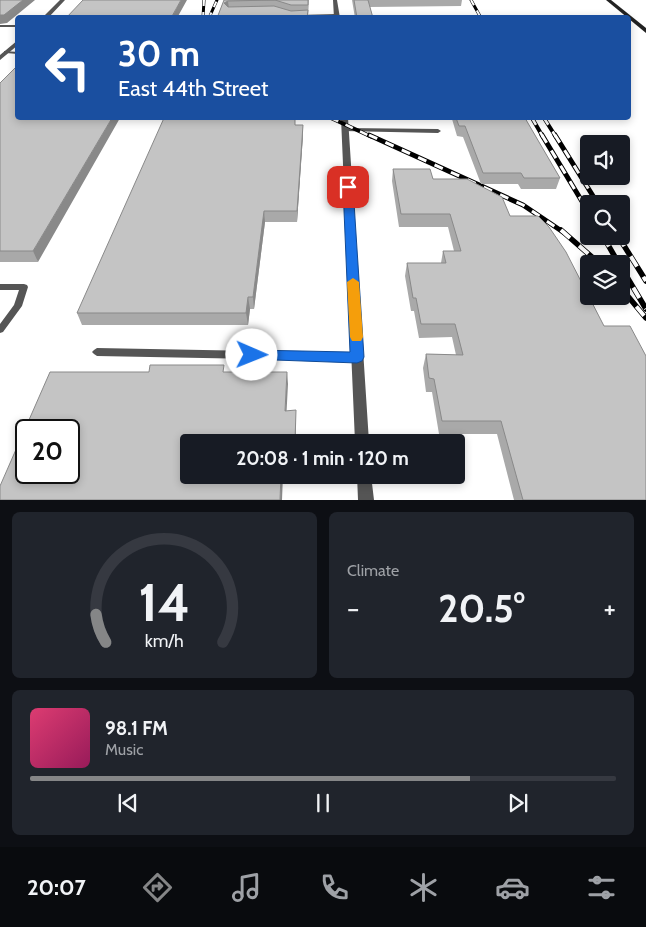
<!DOCTYPE html>
<html lang="en">
<head>
<meta charset="utf-8">
<style>
	:root { --surface:#171b24; --page:#20242c; --text:#f1f3f6; --muted:#9ea1a6; --line:#363941; --accent:#858687 }
	body { margin:0; font-family:Cabin,sans-serif; background:var(--page); color:var(--text); height:100vh; display:flex; flex-direction:column; font-size:19px; white-space:nowrap }
	* { box-sizing:border-box; margin:0 }
	p { font-size:16px; color:var(--muted) }
	.icon { flex:none; width:28px; height:28px; fill:none; stroke:currentColor; stroke-width:2; stroke-linecap:round; stroke-linejoin:round }
	.map { position:relative; height:500px; overflow:hidden }
	.sheet { display:flex; flex-direction:column; gap:12px; padding:12px; background:#0d0f14; flex:1 }
	.sheet>* { flex:none }
	.banner { position:absolute; left:15px; top:15px; width:616px; height:105px; border-radius:5px; box-shadow:0 2px 8px #0003; background:#1a4fa0; color:#fff; overflow:hidden }
	.fabs { position:absolute; left:580px; top:135px; display:grid; gap:10px }
	.fabs a { display:grid; place-items:center; width:50px; height:50px; border-radius:5px; background:var(--surface); box-shadow:0 2px 8px #0003; font-size:25px }
	.speed { position:absolute; left:15px; top:419px; display:flex; gap:10px; font-size:25px; font-weight:700; text-align:center }
	.speed>* { display:grid; place-content:center; width:65px; height:65px; border-radius:50%; background:var(--surface); box-shadow:0 2px 8px #0003; line-height:1 }
	.speed .limit { border:2px solid #111; border-radius:8px; background:#fff; color:#111 }
	.pin { position:absolute; display:grid; place-items:center; width:42px; height:42px; color:#fff; margin:-21px; border-radius:10px; box-shadow:0 2px 8px #0006 }
	.me { position:absolute; width:55px; margin:-28px; rotate:91deg; stroke-linejoin:round; filter:drop-shadow(0 0 4px #0008) }
	.turn { display:flex; align-items:center; gap:18px; height:105px; padding:0 20px; font-size:22px }
	.turn .icon { width:65px; height:65px; stroke-width:2.5 }
	.turn b { display:block; font-size:35px; line-height:42px }
	.big { font-size:38px; font-weight:800; line-height:1.1 }
	.sheet .tile { flex:1; display:flex; flex-direction:column; justify-content:center; gap:8px; min-width:0; padding:0 18px; border-radius:8px; background:var(--page) }
	.sheet .dial { align-items:center; gap:0 }
	.dial svg { height:130px; overflow:visible; fill:none; stroke:var(--line); stroke-width:7; stroke-linecap:round; text-anchor:middle }
	.dial text { fill:var(--text); stroke:none }
	.song { display:flex; align-items:center; gap:15px }
	.cover { width:60px; height:60px; border-radius:8px; background:linear-gradient(135deg,hsl(340 70% 55%),hsl(330 70% 35%)) }
	.played { height:5px; border-radius:2px; background:linear-gradient(90deg,var(--accent) 75%,var(--line) 75%) }
	.keys { display:flex; justify-content:space-around; direction:ltr }
	.heat { display:flex; justify-content:space-between; align-items:center; font-size:28px; direction:ltr }
	.sheet .tiles { flex:1; display:grid; gap:12px; grid-template-columns:1fr 1fr }
	.tile:last-child { grid-column:span 2 }
	.trip { position:absolute; left:180px; top:434px; width:285px; height:50px; border-radius:5px; background:var(--surface); box-shadow:0 2px 8px #0003; font-weight:800; line-height:50px; text-align:center }
	.tabs { display:flex; height:80px; justify-content:space-around; align-items:center; background:#090b0e; color:var(--muted) }
	.tabs .icon { width:35px; height:35px }
	.tabs .active { color:var(--accent) }
	.tabs b { font-size:22px; color:var(--text) }
	.map>svg:first-child { display:block }
	.lines { fill:none; stroke-linecap:round; stroke-linejoin:round }
	.lane { fill:#555; fill-rule:evenodd }
	.street { fill:#555; fill-rule:evenodd }
	.secondary { fill:#222; fill-rule:evenodd }
	.rail-far3-casing { stroke:#000; stroke-width:3 }
	.rail-far2-casing { stroke:#000; stroke-width:4 }
	.rail-far1-casing { stroke:#000; stroke-width:5 }
	.rail-casing { stroke:#000; stroke-width:5.5 }
	.rail-far3 { stroke:#fff; stroke-width:2; stroke-dasharray:6; stroke-linecap:butt }
	.rail-far2 { stroke:#fff; stroke-width:2.5; stroke-dasharray:8; stroke-linecap:butt }
	.rail-far1 { stroke:#fff; stroke-width:3; stroke-dasharray:9; stroke-linecap:butt }
	.rail { stroke:#fff; stroke-width:4; stroke-dasharray:12; stroke-linecap:butt }
	.wall { fill:#a9a9a9 }
	.shaded-wall { fill:#898989 }
	.building { fill:#c4c4c4; stroke:#898989; fill-rule:evenodd }
	.route { fill:#1a73e8; stroke:#114b97 }
	.slow { fill:#f59e0b }
</style>
</head>
<body>
<div class="map">
<svg width="646" height="500" viewBox="0 0 646 500">
	<rect width="100%" height="100%" fill="#fff"/>
	<g class="lines">
		<path class="lane" d="M336 14 337 16 298 17 296 16 298 15Z
			M0 25H18V27H0Z
			M4 51 18 52V54L6 53H4Z
			M345 128 438 129 441 131 438 133 343 131V129Z
			M0 284H24L27 285 28 287 22 306 3 332 0 333V324L14 305 19 290H0Z
			M97 348 357 353 360 354 362 357 360 360 357 361 97 356 94 354 92 352 94 350Z"/>
		<path class="street" d="M60 0H65L48 18H42Z
			M333 0H337L340 18H334Z
			M18 40V45L0 60V55Z
			M341 118H348L369 442H355Z
			M357 475H371L374 500H358Z"/>
		<path class="secondary" d="M606 0H611L646 28V33Z"/>
		<g class="rail-far3-casing">
			<path id="rail-far3" d="M471 0 481 18
				M203 18 204 0
				M209 18 217 0"/>
		</g>
		<g class="rail-far2-casing">
			<path id="rail-far2" d="M331 118 372 137
				M532 118 543 137
				M544 118 556 137"/>
		</g>
		<g class="rail-far1-casing">
			<path id="rail-far1" d="M369 135 523 205 563 232
				M542 135 589 213
				M555 135 598 204"/>
		</g>
		<g class="rail-casing">
			<path id="rail" d="M561 230 600 264
				M603 236 619 264
				M618 236 646 281
				M621 267 646 309
				M621 288 646 318"/>
		</g>
		<use href="#rail-far3" class="rail-far3"/>
		<use href="#rail-far2" class="rail-far2"/>
		<use href="#rail-far1" class="rail-far1"/>
		<use href="#rail" class="rail"/>
	</g>
	<path class="wall" d="M224 0H309L308 18H217Z
		M352 0H462L461 6 370 7 373 18H355Z
		M0 83 38 262H0Z
		M374 118H526L525 119 560 178 556 189H521L518 184H481L463 137 457 136 452 119H377Z
		M296 125 303 135 297 222H265L254 309H250L248 325H82L77 313Z
		M393 169 433 179 510 216 646 500H514L497 434H439L432 392H426L423 368 426 354 456 355 452 337 419 338 414 311H411L405 276 407 263H441L443 251H454L448 227H399L392 181Z"/>
	<path class="shaded-wall" d="M23 0H35L7 23 0 24V15Z
		M181 0H187L177 18H171Z
		M228 1 229 9 224 3Z
		M112 118H120L38 262 33 251Z
		M303 125V135L297 222V211Z
		M264 211 265 222 254 309 253 297Z
		M248 297 250 309 248 325 246 313Z
		M287 372 288 384 286 422 285 411Z
		M296 410V442H295Z
		M281 475H283L282 500H280Z"/>
	<path class="building" d="M0 0H23L4 15H0Z
		M83 0H181L171 18H66Z
		M224 0H308V5H291L275 0 228 1 224 3 228 7 274 6 291 11 308 10 307 18H217Z
		M354 0H368L373 18H357Z
		M18 65V118H112L33 251H0V83Z
		M164 118H295V125H303L297 211H264L253 297H248L246 313H77Z
		M456 118H525L560 178H524L521 173H483L465 126H459Z
		M393 169H430L433 179H467L502 197 510 216H538L549 227 566 252 604 326H630L646 356V500H523L501 421H442L434 379 429 378 426 354 463 355 455 324H421L416 298H413L407 263H446L443 251H461L450 214H401Z
		M150 365H224L223 372H287L285 411 296 410 295 442H189V475H281L280 500H0V486L50 372H149ZM26 430H69V472H26Z"/>
	<path class="route" d="M348 184 353 187 364 357 362 361 357 363 248 359 246 355 248 351 252 350 350 352 343 187Z"/>
	<path class="slow" d="M353 278 359 282 363 337 361 341H352L350 337 347 282Z"/>
</svg>
<div class="fabs">
<a><svg class="icon" aria-label="sound" viewBox="0 0 24 24"><path d="M4 9h4l5-4v14l-5-4H4zM17 9q2 3 0 6"/></svg></a>
<a><svg class="icon" aria-label="search" viewBox="0 0 24 24"><circle cx="10" cy="10" r="6"/><path d="M15 15l6 6"/></svg></a>
<a><svg class="icon" aria-label="layers" viewBox="0 0 24 24"><path d="M12 4l9 5-9 5-9-5zM3 14l9 5 9-5"/></svg></a>
</div>
<div class="speed"><div class="limit">20</div></div>
<div class="pin" style="left:348px;top:187px;background:#d93025"><svg class="icon" aria-label="arrive" viewBox="0 0 24 24"><path d="M6 21V4h12l-3 4 3 4H6"/></svg></div>
<svg class="me" style="left:252px;top:355px" viewBox="-20 -20 40 40"><circle r="19" fill="#fff"/><path d="M0-13L10 11 0 6-10 11z" fill="#1a73e8"/></svg>
<div class="trip">20:08 · 1 min · 120 m</div>
<div class="banner">
<div class="turn"><svg class="icon" aria-label="left" viewBox="0 0 24 24"><path d="M17 20v-9H6M10 6l-5 5 5 5"/></svg><div><b>30 m</b>East 44th Street</div></div>
</div>
</div>
<section class="sheet">
<div class="tiles">
<div class="tile dial"><svg viewBox="0 0 100 80">
<path d="M14 69A42 42 0 1 1 86 69"/>
<path d="M14 69A42 42 0 0 1 8 52" stroke="#858687"/>
<text x="50" y="56" font-size="32" font-weight="700">14</text>
<text x="50" y="72" font-size="11">km/h</text>
</svg></div>
<div class="tile"><p>Climate</p>
<div class="heat"><a>−</a><b class="big">20.5°</b><a>+</a></div>
</div>
<div class="tile">
<div class="song"><i class="cover"></i><div><b>98.1 FM</b><p>Music</p></div></div>
<div class="played"></div>
<div class="keys"><svg class="icon" aria-label="previous" viewBox="0 0 24 24"><path d="M18 5L8 12l10 7zM5 5v14"/></svg><svg class="icon" aria-label="pause" viewBox="0 0 24 24"><path d="M8 5v14M16 5v14"/></svg><svg class="icon" aria-label="next" viewBox="0 0 24 24"><path d="M6 5l10 7-10 7zM19 5v14"/></svg></div>
</div>
</div>
</section>
<nav class="tabs">
<b>20:07</b>
<svg class="icon active" aria-label="directions" viewBox="0 0 24 24"><path d="M12 3l9 9-9 9-9-9zM9 14v-3h6M13 9l2 2-2 2"/></svg>
<svg class="icon" aria-label="music" viewBox="0 0 24 24"><path d="M9 18V5l10-2v13"/><circle cx="6" cy="18" r="3"/><circle cx="16" cy="16" r="3"/></svg>
<svg class="icon" aria-label="phone" viewBox="0 0 24 24"><path d="M5 4h4l2 5-3 2q2 4 5 5l2-3 5 2v4C11 20 4 13 5 4z"/></svg>
<svg class="icon" aria-label="climate" viewBox="0 0 24 24"><path d="M12 3v18M4 7l16 10M4 17L20 7"/></svg>
<svg class="icon" aria-label="car" viewBox="0 0 24 24"><path d="M5 17H2v-5l4-1 3-4h7l3 4 3 1v5h-3M9 17h6M6 11h13"/><circle cx="7" cy="17" r="2"/><circle cx="17" cy="17" r="2"/></svg>
<svg class="icon" aria-label="filters" viewBox="0 0 24 24"><path d="M4 7h16M4 17h16"/><circle cx="9" cy="7" r="2"/><circle cx="15" cy="17" r="2"/></svg>
</nav>
</body>
</html>
